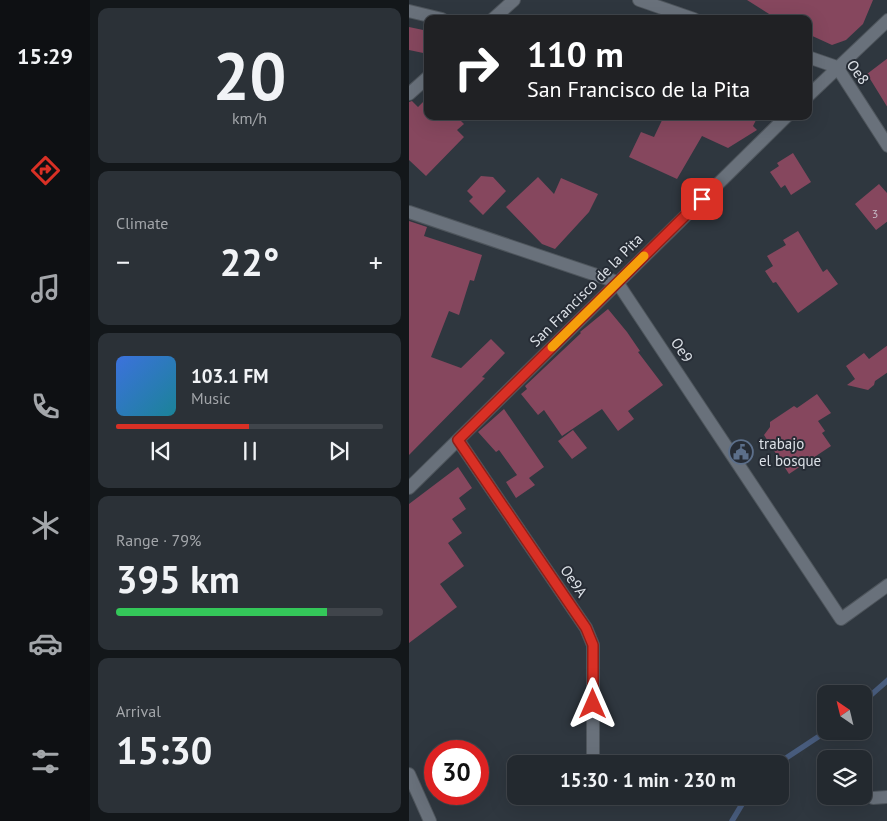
<!DOCTYPE html>
<html lang="en">
<head>
<meta charset="utf-8">
<style>
	:root { --surface:#23292f; --page:#2b3137; --text:#f1f3f6; --muted:#a3a6aa; --line:#40454b; --accent:#d93025 }
	body { margin:0; font-family:"PT Sans",sans-serif; background:var(--page); color:var(--text); height:100vh; display:flex; flex-direction:column; font-size:19px; white-space:nowrap }
	* { box-sizing:border-box; margin:0 }
	p { font-size:16px; color:var(--muted) }
	.icon { flex:none; width:28px; height:28px; fill:none; stroke:currentColor; stroke-width:2; stroke-linecap:round; stroke-linejoin:round }
	.map { position:relative; flex:1; overflow:hidden }
	.panel { display:flex; flex-direction:column; gap:8px; padding:8px; background:#13171a; width:319px }
	.panel>* { flex:none }
	.hud { position:absolute; left:15px; top:15px; width:388px; height:105px; border-radius:10px; box-shadow:0 5px 20px #0002,0 0 0 1px var(--line); background:#202124; color:#fff; overflow:hidden }
	.needle { width:32px; rotate:325deg }
	.buttons { position:absolute; left:408px; top:685px; display:grid; gap:10px }
	.buttons a { display:grid; place-items:center; width:55px; height:55px; border-radius:10px; background:var(--surface); box-shadow:0 5px 20px #0002,0 0 0 1px var(--line); font-size:25px }
	.speed { position:absolute; left:15px; top:740px; display:flex; gap:10px; font-size:25px; font-weight:700; text-align:center }
	.speed>* { display:grid; place-content:center; width:65px; height:65px; border-radius:50%; background:var(--surface); box-shadow:0 5px 20px #0002,0 0 0 1px var(--line); line-height:1 }
	.speed .limit { border:8px solid #d22; background:#fff; color:#111 }
	.pin { position:absolute; display:grid; place-items:center; width:42px; height:42px; color:#fff; margin:-21px; border-radius:10px; box-shadow:0 2px 8px #0006 }
	.me { position:absolute; width:55px; margin:-28px; rotate:0deg; stroke-linejoin:round; filter:drop-shadow(0 0 4px #0008) }
	.turn { display:flex; align-items:center; gap:18px; height:105px; padding:0 20px; font-size:22px }
	.turn .icon { width:65px; height:65px; stroke-width:2.5 }
	.turn b { display:block; font-size:35px; line-height:42px }
	.big { font-size:38px; font-weight:700; line-height:1.1 }
	.panel .card { flex:1; display:flex; flex-direction:column; justify-content:center; gap:8px; min-width:0; padding:0 18px; border-radius:10px; background:var(--page) }
	.panel .dial { align-items:center; gap:0 }
	.dial b { font-size:65px; line-height:1 }
	.song { display:flex; align-items:center; gap:15px }
	.cover { width:60px; height:60px; border-radius:8px; background:linear-gradient(135deg,hsl(220 70% 55%),hsl(190 70% 35%)) }
	.played { height:5px; border-radius:2px; background:linear-gradient(90deg,var(--accent) 50%,var(--line) 50%) }
	.keys { display:flex; justify-content:space-around; direction:ltr }
	.heat { display:flex; justify-content:space-between; align-items:center; font-size:28px; direction:ltr }
	.charge { height:8px; border-radius:4px; background:linear-gradient(90deg,#34c759 79%,var(--line) 0) }
	.trip { position:absolute; left:98px; top:755px; width:282px; height:50px; border-radius:10px; background:var(--surface); box-shadow:0 5px 20px #0002,0 0 0 1px var(--line); font-weight:700; line-height:50px; text-align:center }
	main { display:flex; flex:1; min-height:0 }
	.dock { display:flex; flex-direction:column; width:90px; justify-content:space-around; align-items:center; background:#0e1013; color:var(--muted) }
	.dock .icon { width:35px; height:35px }
	.dock .active { color:var(--accent) }
	.dock b { font-size:22px; color:var(--text) }
	.map>svg:first-child { display:block }
	.lines { fill:none; stroke-linecap:round; stroke-linejoin:round }
	.stream { stroke:#485c7d; stroke-width:5.5 }
	.building { fill:#86475e }
	.minor-casing { stroke:#4e555c; stroke-width:14 }
	.minor { stroke:#69717b; stroke-width:12 }
	.route-casing { stroke:#8d1f18; stroke-width:12 }
	.route { stroke:#d93025; stroke-width:9 }
	.slow { stroke:#f59e0b; stroke-width:9 }
	.labels { text-anchor:middle; dominant-baseline:central; stroke-width:4; stroke-linejoin:round; paint-order:stroke }
	.number-label { font-size:12px; fill:#c6bac5 }
	.street-label { font-size:15px; fill:#dce1e7; stroke:#262c35 }
	.poi-label { font-size:15px; fill:#dce1e7; stroke:#262c35; text-anchor:start }
</style>
</head>
<body>
<main>
<nav class="dock">
<b>15:29</b>
<svg class="icon active" aria-label="directions" viewBox="0 0 24 24"><path d="M12 3l9 9-9 9-9-9zM9 14v-3h6M13 9l2 2-2 2"/></svg>
<svg class="icon" aria-label="music" viewBox="0 0 24 24"><path d="M9 18V5l10-2v13"/><circle cx="6" cy="18" r="3"/><circle cx="16" cy="16" r="3"/></svg>
<svg class="icon" aria-label="phone" viewBox="0 0 24 24"><path d="M5 4h4l2 5-3 2q2 4 5 5l2-3 5 2v4C11 20 4 13 5 4z"/></svg>
<svg class="icon" aria-label="climate" viewBox="0 0 24 24"><path d="M12 3v18M4 7l16 10M4 17L20 7"/></svg>
<svg class="icon" aria-label="car" viewBox="0 0 24 24"><path d="M5 17H2v-5l4-1 3-4h7l3 4 3 1v5h-3M9 17h6M6 11h13"/><circle cx="7" cy="17" r="2"/><circle cx="17" cy="17" r="2"/></svg>
<svg class="icon" aria-label="filters" viewBox="0 0 24 24"><path d="M4 7h16M4 17h16"/><circle cx="9" cy="7" r="2"/><circle cx="15" cy="17" r="2"/></svg>
</nav>
<section class="panel">
<div class="card dial"><b>20</b><p>km/h</p></div>
<div class="card"><p>Climate</p>
<div class="heat"><a>−</a><b class="big">22°</b><a>+</a></div>
</div>
<div class="card">
<div class="song"><i class="cover"></i><div><b>103.1 FM</b><p>Music</p></div></div>
<div class="played"></div>
<div class="keys"><svg class="icon" aria-label="previous" viewBox="0 0 24 24"><path d="M18 5L8 12l10 7zM5 5v14"/></svg><svg class="icon" aria-label="pause" viewBox="0 0 24 24"><path d="M8 5v14M16 5v14"/></svg><svg class="icon" aria-label="next" viewBox="0 0 24 24"><path d="M6 5l10 7-10 7zM19 5v14"/></svg></div>
</div>
<div class="card"><p>Range · 79%</p><b class="big">395 km</b><div class="charge"></div></div>
<div class="card"><p>Arrival</p><b class="big">15:30</b></div>
</section>
<div class="map">
<svg width="479" height="821" viewBox="0 0 479 821">
	<rect width="100%" height="100%" fill="#2f373f"/>
	<g class="lines">
		<path class="stream" d="M454 702 479 680
			M368 764 418 731
			M323 821 338 796"/>
	</g>
	<path class="building" d="M338 0H464L454 24 437 40 423 45 399 34V19H368Z
		M0 27 19 31V54L0 50Z
		M479 58V108L458 74Z
		M19 97V116H47L55 124 48 130 55 137 17 176 0 160V102L3 101 9 107Z
		M255 116H349L344 126 348 130 319 148 293 136 268 179 220 157 232 132 245 137Z
		M384 153 402 182 382 195 376 185 372 188 361 172 370 166 368 163Z
		M72 176 84 177 97 191 74 215 60 201 64 197 58 191Z
		M129 177 145 194 152 178 189 194 180 212 146 249 133 244 97 207Z
		M470 184 479 194V221L467 230 446 204Z
		M0 221 18 227 15 236 73 255 65 281 61 280 50 315 40 311 22 357 52 368 82 339 96 353 73 377 76 378 0 455Z
		M389 231 414 272 418 269 429 284 389 313 367 282 364 283 356 271 364 266 358 256 377 245 374 240Z
		M199 309 218 332 231 351 229 352 254 385 219 411 225 419 209 431 193 409 153 436 135 410 129 415 112 394 118 389 116 386 172 333 171 332Z
		M479 345V372L466 381 465 385 459 390 438 385 446 379 437 366 455 353 460 359Z
		M408 394 422 413 409 421 416 431 413 433 422 446 380 474 355 435 361 427V422L385 406 388 408Z
		M95 409 135 467 120 478 126 485 107 498 97 482 108 475 90 450 87 452 69 432Z
		M164 430 178 448 163 459 149 441Z
		M49 467 63 488 50 498 57 509 43 519 53 533 39 543 55 566 31 584 48 607 0 643V504Z"/>
	<g class="lines">
		<g class="minor-casing">
			<path id="minor" d="M230 0 285 19
				M0 11 33 19
				M84 19 105 0
				M399 57 428 67 479 146
				M0 94 19 77
				M399 96 479 20
				M0 212 208 282 432 619 479 585
				M49 440 177 628 184 645V764
				M0 488 378 116
				M0 774 21 821
				M464 798 479 797"/>
		</g>
		<use href="#minor" class="minor"/>
	</g>
	<g class="lines">
		<g class="route-casing">
			<path id="route" d="M184 704V645L177 628 49 440 293 199"/>
		</g>
		<use href="#route" class="route"/>
		<path class="slow" d="M143 347 235 256"/>
	</g>
	<defs>
		<g id="civic-ring" transform="scale(1.25)"><circle r="9.5" fill="#262c35" stroke="#5c6f8a" stroke-width="1.5"/><path d="M-.6-6.5H3V-4.5H.6V-3L4-1V1h2V6H-6V1h2V-1L-.6-3ZM-1.2 2.5V6h2.4V2.5Z" fill="#5c6f8a"/></g>
	</defs>
	<g fill-rule="evenodd">
		<use href="#civic-ring" x="332" y="452"/>
	</g>
	<g class="labels">
		<g class="number-label">
			<text x="466" y="213">3</text>
		</g>
		<g class="street-label">
			<text transform="translate(449 72) rotate(54)">Oe8</text>
			<text transform="translate(177 290) rotate(-45)">San Francisco de la Pita</text>
			<text transform="translate(273 350) rotate(56)">Oe9</text>
			<text transform="translate(165 581) rotate(56)">Oe9A</text>
		</g>
		<g class="poi-label">
			<text x="350" y="443">trabajo<tspan x="350" dy="17">el bosque</tspan></text>
		</g>
	</g>
</svg>
<div class="buttons">
<a><svg class="needle" viewBox="-14 -14 28 28"><path d="M0-13l5 13h-10z" fill="#e53935"/><path d="M0 13l5-13h-10z" fill="#a3a6aa"/></svg></a>
<a><svg class="icon" aria-label="layers" viewBox="0 0 24 24"><path d="M12 4l9 5-9 5-9-5zM3 14l9 5 9-5"/></svg></a>
</div>
<div class="speed"><div class="limit">30</div></div>
<div class="pin" style="left:293px;top:199px;background:#d93025"><svg class="icon" aria-label="arrive" viewBox="0 0 24 24"><path d="M6 21V4h12l-3 4 3 4H6"/></svg></div>
<svg class="me" style="left:184px;top:704px" viewBox="-20 -20 40 40"><path d="M0-17L14 15 0 8-14 15z" fill="#d93025" stroke="#fff" stroke-width="4"/></svg>
<div class="trip">15:30 · 1 min · 230 m</div>
<div class="hud">
<div class="turn"><svg class="icon" aria-label="right" viewBox="0 0 24 24"><path d="M7 20v-9h11M14 6l5 5-5 5"/></svg><div><b>110 m</b>San Francisco de la Pita</div></div>
</div>
</div>
</main>
</body>
</html>
